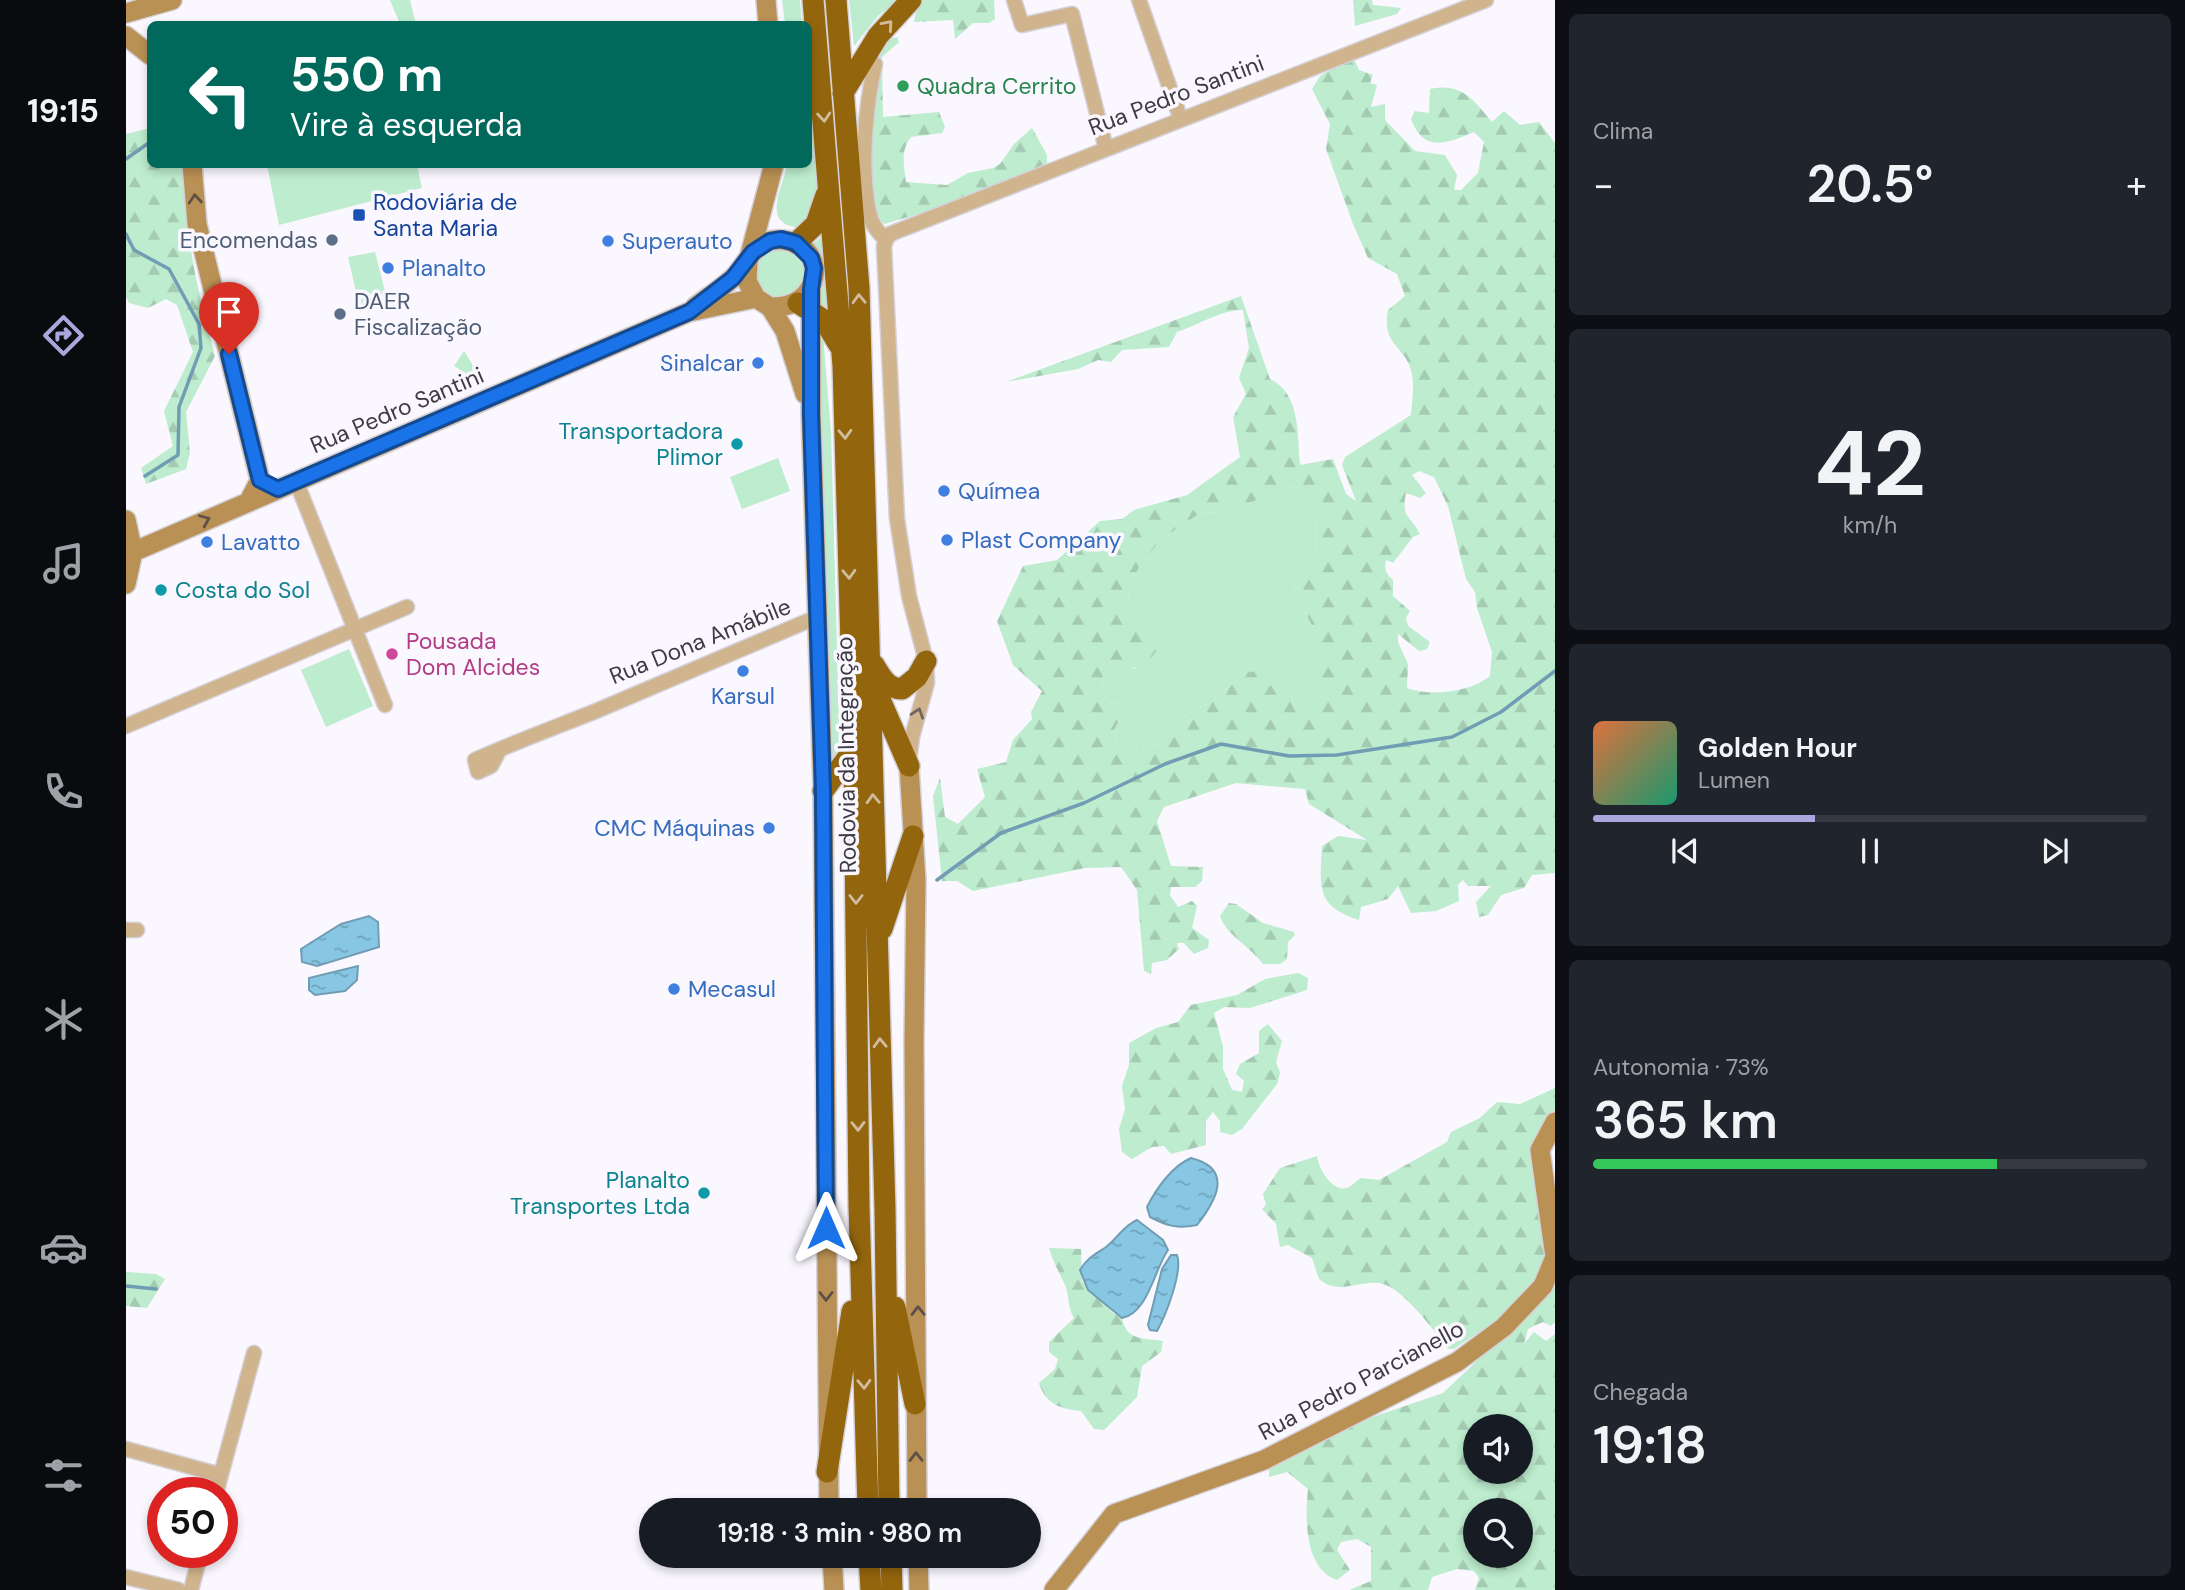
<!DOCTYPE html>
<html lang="pt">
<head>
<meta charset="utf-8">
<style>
	:root { --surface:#171b24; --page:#20242c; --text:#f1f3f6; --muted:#9ea1a6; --line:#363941; --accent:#ada6de }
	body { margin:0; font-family:"DM Sans",sans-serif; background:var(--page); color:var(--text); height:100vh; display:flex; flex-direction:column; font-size:26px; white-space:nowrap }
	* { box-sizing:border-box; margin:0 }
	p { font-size:23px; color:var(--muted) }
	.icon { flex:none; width:38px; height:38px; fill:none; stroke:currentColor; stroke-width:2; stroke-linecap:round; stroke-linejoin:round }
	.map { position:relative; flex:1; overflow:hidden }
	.side { display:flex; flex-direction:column; gap:14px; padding:14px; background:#0d0f14; width:630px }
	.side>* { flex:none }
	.banner { position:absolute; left:21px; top:21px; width:665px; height:147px; border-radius:10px; box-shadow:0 4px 10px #0003; background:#00695c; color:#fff; overflow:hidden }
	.tools { position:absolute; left:1337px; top:1414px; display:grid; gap:14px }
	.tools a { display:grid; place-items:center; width:70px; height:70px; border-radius:50%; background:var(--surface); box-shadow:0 4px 10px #0003; font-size:35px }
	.speed { position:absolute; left:21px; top:1477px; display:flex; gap:14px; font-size:35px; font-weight:700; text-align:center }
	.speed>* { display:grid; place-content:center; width:91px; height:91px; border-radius:50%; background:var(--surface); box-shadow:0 4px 10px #0003; line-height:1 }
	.speed .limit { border:10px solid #d22; background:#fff; color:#111 }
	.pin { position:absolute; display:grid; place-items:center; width:60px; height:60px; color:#fff; margin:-72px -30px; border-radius:50% 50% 50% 0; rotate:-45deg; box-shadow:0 0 7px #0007 }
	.pin .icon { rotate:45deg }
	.me { position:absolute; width:77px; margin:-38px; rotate:0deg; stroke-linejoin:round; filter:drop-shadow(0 0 5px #0008) }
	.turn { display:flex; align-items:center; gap:24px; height:147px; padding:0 28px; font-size:32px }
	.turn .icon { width:91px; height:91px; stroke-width:2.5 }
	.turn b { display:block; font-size:49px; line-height:60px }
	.big { font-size:52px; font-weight:600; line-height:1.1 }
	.side .tile { flex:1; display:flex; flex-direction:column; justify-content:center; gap:10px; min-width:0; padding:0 24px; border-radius:10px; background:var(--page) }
	.side .dial { align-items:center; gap:0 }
	.dial b { font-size:91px; line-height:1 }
	.song { display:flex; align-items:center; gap:21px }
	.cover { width:84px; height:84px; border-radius:10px; background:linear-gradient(135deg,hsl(20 70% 55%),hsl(160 70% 35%)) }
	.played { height:7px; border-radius:4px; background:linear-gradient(90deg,var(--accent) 40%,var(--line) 40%) }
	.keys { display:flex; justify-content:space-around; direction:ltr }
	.heat { display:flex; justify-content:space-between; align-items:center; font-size:38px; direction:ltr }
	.charge { height:10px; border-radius:5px; background:linear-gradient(90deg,#34c759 73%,var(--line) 0) }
	.trip { position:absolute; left:513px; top:1498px; width:402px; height:70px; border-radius:35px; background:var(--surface); box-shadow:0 4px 10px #0003; font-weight:600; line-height:70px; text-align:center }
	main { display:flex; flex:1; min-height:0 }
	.dock { display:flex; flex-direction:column; width:126px; justify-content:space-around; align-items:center; background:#090b0e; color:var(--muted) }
	.dock .icon { width:49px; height:49px }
	.dock .on { color:var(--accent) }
	.dock b { font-size:32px; color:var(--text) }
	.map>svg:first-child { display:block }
	.green { fill:#bdecce }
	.forest { fill:url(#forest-firs); fill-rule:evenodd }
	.water { fill:url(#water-ripples); stroke:#719db4; stroke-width:2 }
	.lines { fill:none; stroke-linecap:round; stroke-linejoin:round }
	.stream { stroke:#719db4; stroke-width:3.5 }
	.street-casing { stroke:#d5d1d9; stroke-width:17 }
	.secondary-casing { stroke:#d5d1d9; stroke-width:22 }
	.highway-casing { stroke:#d5d1d9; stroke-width:24 }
	.street { stroke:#d0b48d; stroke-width:14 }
	.secondary { stroke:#ba9154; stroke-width:19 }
	.highway { stroke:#93650d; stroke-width:21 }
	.oneway { stroke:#d1bd9e }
	.oneway2 { stroke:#5e5047 }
	.oneway3 { stroke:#72655d }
	.route-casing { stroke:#114b97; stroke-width:18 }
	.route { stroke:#1a73e8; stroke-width:12 }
	.leisure-dot { fill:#2e9e5b; stroke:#faf7ff; stroke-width:2.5 }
	.transit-dot { fill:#1a4fb4; stroke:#faf7ff; stroke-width:2.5 }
	.service-dot { fill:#5c6f8a; stroke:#faf7ff; stroke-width:2.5 }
	.shop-dot { fill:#3f7fe0; stroke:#faf7ff; stroke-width:2.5 }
	.culture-dot { fill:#0f9aa8; stroke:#faf7ff; stroke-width:2.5 }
	.hotel-dot { fill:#d1479c; stroke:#faf7ff; stroke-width:2.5 }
	.labels { text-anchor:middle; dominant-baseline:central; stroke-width:7; stroke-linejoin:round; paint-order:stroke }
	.leisure-label { font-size:23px; fill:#27864d; stroke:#faf7ff; text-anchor:start }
	.street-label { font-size:23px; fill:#3f3b43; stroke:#faf7ff }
	.transit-label { font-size:23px; fill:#164399; stroke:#faf7ff; text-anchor:start }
	.service-label { font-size:23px; fill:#4e5e75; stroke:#faf7ff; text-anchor:end }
	.shop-label { font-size:23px; fill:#366cbe; stroke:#faf7ff; text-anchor:start }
	.culture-label { font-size:23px; fill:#0d838f; stroke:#faf7ff; text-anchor:end }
	.hotel-label { font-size:23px; fill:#b23c85; stroke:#faf7ff; text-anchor:start }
</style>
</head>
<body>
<main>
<nav class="dock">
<b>19:15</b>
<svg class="icon on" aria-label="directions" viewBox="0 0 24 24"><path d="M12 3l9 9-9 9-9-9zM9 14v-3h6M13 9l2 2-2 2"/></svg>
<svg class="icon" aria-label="music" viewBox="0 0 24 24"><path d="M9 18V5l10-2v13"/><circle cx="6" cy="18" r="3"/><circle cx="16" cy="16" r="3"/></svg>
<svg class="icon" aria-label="phone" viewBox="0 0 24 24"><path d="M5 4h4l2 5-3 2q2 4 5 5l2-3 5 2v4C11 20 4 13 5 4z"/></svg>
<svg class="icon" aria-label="climate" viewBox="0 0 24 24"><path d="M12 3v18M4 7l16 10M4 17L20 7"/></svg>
<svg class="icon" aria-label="car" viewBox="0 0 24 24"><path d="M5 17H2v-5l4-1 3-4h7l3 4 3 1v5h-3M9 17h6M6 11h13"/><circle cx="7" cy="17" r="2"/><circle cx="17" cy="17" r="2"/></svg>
<svg class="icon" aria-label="filters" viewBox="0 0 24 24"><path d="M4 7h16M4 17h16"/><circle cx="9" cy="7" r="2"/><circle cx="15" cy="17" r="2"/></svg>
</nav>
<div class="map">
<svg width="1429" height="1590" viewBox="0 0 1429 1590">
	<defs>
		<pattern id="forest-firs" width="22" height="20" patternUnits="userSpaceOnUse" patternTransform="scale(1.75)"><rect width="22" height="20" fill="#bdecce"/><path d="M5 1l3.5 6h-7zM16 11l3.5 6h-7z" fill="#a4cbb2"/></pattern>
		<pattern id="water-ripples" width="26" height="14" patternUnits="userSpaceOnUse" patternTransform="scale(1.75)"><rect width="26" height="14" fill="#87c7e4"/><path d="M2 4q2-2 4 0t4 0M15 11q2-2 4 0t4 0" fill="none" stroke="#70a3ba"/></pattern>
	</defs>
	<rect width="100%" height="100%" fill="#faf7ff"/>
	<path class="green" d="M264 0H284L290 24H274Z
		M656 0H674L676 24H659Z
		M723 0H772L752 16 728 46Z
		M683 92 693 206 683 228C632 229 655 193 661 165L682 164Z
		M141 165H291L296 188 153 225Z
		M698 235 702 317 694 313 696 276 684 246Z
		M629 273a25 25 0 1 1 50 0a25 25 0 1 1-50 0Z
		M249 252 261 299 233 305 222 257Z
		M692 331 697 334 705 432 714 753 705 769Z
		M338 351 353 375 349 379 328 366Z
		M652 458 664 491 616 509 604 477Z
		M1165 486 1181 490 1188 505 1191 551 1173 573 1167 587 1188 630 1199 707 1185 715 1170 710 1165 696 1139 686 1121 672 1084 702 1056 718 1036 744 1007 748 992 745 988 730 996 716 997 701 983 703 975 690 978 674 1010 668 1002 595 1004 580 1034 540 1073 514 1104 511Z
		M223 649 247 706 200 727 175 670Z"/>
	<path class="forest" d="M796 0H868L869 19 863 23H847L829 39 827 20 788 22 791 6Z
		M1227 0H1246L1247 5 1275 8 1271 14 1229 26Z
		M771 37 773 42 756 57 757 117 813 112 819 127 816 133 785 137C774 151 778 166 780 182L821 185 842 173 867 168 874 164 888 144 906 128 921 155V170L824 205 758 224C732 196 750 120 751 83H737C743 64 749 41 771 37Z
		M1227 57 1233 70 1247 75 1244 83 1251 85 1245 107 1259 104V120L1289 151 1319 155 1331 175 1328 190H1335L1352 173 1358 142 1348 132C1321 143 1298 154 1285 119L1289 111 1303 113 1304 89C1335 82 1348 100 1366 122L1378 111 1394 125 1413 122 1429 143V873L1406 875 1398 888 1375 895 1362 915 1353 917 1350 902 1365 886H1342L1337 880 1332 885 1333 901 1310 911 1285 913 1272 886 1262 899 1235 907 1233 920C1189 906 1194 887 1196 846L1212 836 1241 840 1183 804 1179 789 1110 783 1038 807 1031 821 1045 866 1077 867 1076 881 1069 887H1045L1044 895 1052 907 1066 901 1071 906 1066 928 1083 940 1082 948 1068 954 1058 943H1051L1053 949 1041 960 1026 963 1025 974 1018 971 1011 890 995 867 959 868 847 891 831 881H816L807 796 814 778 819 817 832 824 859 797 851 769 880 762 887 740 906 719 905 712 916 691 887 665 871 621 897 566 931 560 974 521 996 519 1008 510 1061 495 1114 457 1107 417 1120 394 1113 378 1123 348 1117 310C1097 309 1072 325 1051 332L1043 347 996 350 985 362 972 360 952 369 880 382 1115 296 1144 379C1175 394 1171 434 1174 465L1207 459 1220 494 1230 501 1216 465 1219 457 1285 415C1286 401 1289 384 1285 370 1279 346 1255 345 1262 310L1279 296 1271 274 1242 258 1227 224 1200 149 1204 124 1186 89 1194 76ZM1293 471 1308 477 1322 506 1340 579 1349 592 1351 608 1366 652 1364 676C1345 692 1304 697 1281 688L1282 664 1272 642V634L1293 651 1301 649 1304 642 1282 626 1280 618 1284 611 1267 596V580C1260 574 1258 570 1260 560L1267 563 1287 537 1294 534C1284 514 1275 519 1280 493L1294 498 1300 493 1286 475ZM1165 486 1181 490 1188 505 1191 551 1173 573 1167 587 1188 630 1198 707 1185 714 1170 710 1165 696 1153 685 1139 686 1136 671 1121 672 1084 702 1056 718 1036 744 1007 748 992 745 988 730 996 716 998 701 983 703 975 690 978 674C1002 670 1020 669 1033 647L1007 627 1002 595 1005 579 1034 540 1073 514 1104 511Z
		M24 128V164L59 165C58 235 71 288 89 356L60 412 64 453 60 469 20 484 15 468 47 446 38 411 67 352 51 305 40 299 22 308 3 303 0 297V134Z
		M1103 903 1110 904 1137 923 1168 932 1169 935 1162 942 1161 959 1154 964H1137C1125 947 1100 935 1094 916Z
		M1172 973 1182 978 1181 990 1124 1008 1098 1007 1088 1013 1097 1046V1069L1106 1090 1116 1092 1118 1081 1110 1074 1114 1064 1133 1053V1031L1142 1024 1156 1041 1150 1062 1154 1073 1151 1084 1116 1129 1106 1135 1094 1132V1121L1087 1112 1080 1121V1145L1045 1154 1038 1146 1026 1147 1006 1159 996 1152 993 1129 999 1109 996 1086 1003 1065V1043L1030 1028 1052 1022 1065 1005 1111 995 1139 979Z
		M1429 1088V1110C1386 1149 1429 1215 1416 1265 1414 1271 1412 1280 1408 1285 1388 1310 1355 1331 1328 1349H1322C1308 1330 1278 1290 1257 1284 1235 1278 1214 1297 1193 1279L1186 1258 1162 1245 1154 1247 1150 1224 1136 1209 1140 1205 1137 1194 1154 1168 1191 1156C1192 1167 1205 1192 1221 1188 1225 1187 1231 1180 1235 1178L1253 1180 1321 1142 1325 1132 1354 1118 1371 1102 1394 1104Z
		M923 1248 955 1249 956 1281 987 1313 996 1318C1000 1341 1018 1338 1037 1341L1035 1352 1016 1366 1011 1397 978 1430 968 1429 955 1411C935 1409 920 1405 913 1383L929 1369 932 1359 923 1352V1342L948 1318C941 1307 944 1296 939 1285 933 1272 927 1262 923 1248Z
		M0 1272 30 1274 39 1279 21 1308 0 1306Z
		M1429 1287V1322L1425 1326 1417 1322 1402 1329 1398 1344 1408 1332 1420 1341 1429 1334V1590H1349L1353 1578 1348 1571 1331 1569 1306 1577 1302 1590H1223L1245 1581V1547L1231 1539 1215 1542 1211 1550 1224 1570 1211 1580C1178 1569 1179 1517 1182 1489L1161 1472 1143 1477V1469L1235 1421 1317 1393ZM1349 1426H1395V1472H1349ZM1349 1510H1395V1556H1349Z"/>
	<path class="water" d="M243 916 252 922 253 947 191 966 176 962 175 949 215 924Z
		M232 966 231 980 219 991 189 995 183 990V978Z
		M1065 1158C1109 1169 1089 1202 1071 1225 1052 1229 1041 1226 1024 1217L1021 1207C1030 1189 1046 1166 1065 1158Z
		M1011 1220 1037 1240 1042 1250C1028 1270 1022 1313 996 1318L962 1290 954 1270C961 1258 970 1254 980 1247 992 1238 997 1226 1011 1220Z
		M1045 1255H1051C1057 1271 1040 1315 1031 1331L1024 1330 1022 1325 1036 1269Z"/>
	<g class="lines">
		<path class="stream" d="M0 159 24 142
			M0 234 8 250 43 269 73 324 75 348 53 407 52 455 19 476
			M811 880 875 833 958 803 1039 764 1095 744 1163 756 1211 755 1326 737 1375 712 1429 671
			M0 1286 30 1289"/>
		<g class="street-casing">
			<path id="street" d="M888 0 896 25 946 14 980 149
				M1013 0 1055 120
				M749 64C739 109 734 168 743 212 745 224 752 232 760 240
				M760 240 764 234 1360 0
				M760 240 758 246 771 519 783 596 800 661 801 683 786 737 783 761
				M170 481 259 705
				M0 726 281 607
				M374 749 365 766 352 772 349 760C389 742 430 727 470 711L691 617
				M0 930H11
				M0 1449 95 1475
				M90 1493 128 1353
				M0 1577 53 1590
				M65 1590 75 1552"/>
		</g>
		<g class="secondary-casing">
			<path id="secondary" d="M640 0 642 24
				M0 13 46 0
				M0 36 24 55
				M66 164 71 224 134 480 123 501
				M648 164 622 262 621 281 630 298 644 307 659 331 679 394
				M685 289V413L697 791 703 1510
				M569 307C582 297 596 288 608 277 618 267 624 252 636 244 642 241 650 239 657 240 705 246 696 310 644 307
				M0 520 7 552 0 584
				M7 552 563 312 630 298
				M783 766 790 880 788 1042 791 1510
				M706 1556 708 1590
				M792 1556 793 1590
				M928 1590 988 1514 1138 1460 1331 1362 1378 1327 1417 1286 1429 1257 1414 1150 1429 1122"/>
		</g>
		<g class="highway-casing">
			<path id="highway" d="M687 0 717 366 728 749 733 1206 742 1510
				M710 0 733 288 759 1209 763 1510
				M717 93 752 36 785 0
				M670 243 690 224 700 195
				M672 303 698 320 713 345
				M748 665C755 676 761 689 776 689L791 677 800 661
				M749 688 783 766
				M697 791 728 749
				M756 929 787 836
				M769 1307 789 1404
				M701 1472 726 1311
				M743 1556 745 1590
				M765 1556 766 1590"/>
		</g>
		<use href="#street" class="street"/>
		<use href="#secondary" class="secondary"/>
		<use href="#highway" class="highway"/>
	</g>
	<defs><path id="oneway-chevron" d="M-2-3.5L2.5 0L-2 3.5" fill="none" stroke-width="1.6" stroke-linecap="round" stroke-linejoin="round" transform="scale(1.75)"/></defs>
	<g class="oneway">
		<use href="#oneway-chevron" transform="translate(762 25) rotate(-49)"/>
		<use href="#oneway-chevron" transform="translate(698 117) rotate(85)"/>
		<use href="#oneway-chevron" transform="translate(733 299) rotate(-92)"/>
		<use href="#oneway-chevron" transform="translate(719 434) rotate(88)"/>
		<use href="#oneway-chevron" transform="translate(723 574) rotate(88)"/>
		<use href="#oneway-chevron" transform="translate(747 799) rotate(-92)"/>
		<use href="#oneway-chevron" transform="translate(730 899) rotate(90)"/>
		<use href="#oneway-chevron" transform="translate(754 1043) rotate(-92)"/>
		<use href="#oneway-chevron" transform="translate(732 1126) rotate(89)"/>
		<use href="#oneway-chevron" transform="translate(738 1384) rotate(88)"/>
	</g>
	<g class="oneway2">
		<use href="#oneway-chevron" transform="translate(69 199) rotate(-95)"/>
		<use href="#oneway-chevron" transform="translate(79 520) rotate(-23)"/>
		<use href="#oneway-chevron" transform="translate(700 1296) rotate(90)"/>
		<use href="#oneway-chevron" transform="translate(792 1311) rotate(-91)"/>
		<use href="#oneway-chevron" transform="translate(790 1457) rotate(-91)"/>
	</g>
	<use class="oneway3" href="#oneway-chevron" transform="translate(792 713) rotate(-72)"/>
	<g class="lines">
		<g class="route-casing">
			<path id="route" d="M103 354 134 480 152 489 563 312 607 278 627 252 644 241 655 239 670 243 685 258 688 268 685 289V414L697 791 700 1228"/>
		</g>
		<use href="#route" class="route"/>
	</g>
	<circle class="leisure-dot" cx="777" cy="86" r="7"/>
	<rect class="transit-dot" x="226" y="208" width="14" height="14" rx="3.5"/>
	<g class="service-dot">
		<circle cx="206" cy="240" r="7"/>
		<circle cx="214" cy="314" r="7"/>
	</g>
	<g class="shop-dot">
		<circle cx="482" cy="241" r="7"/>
		<circle cx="262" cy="268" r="7"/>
		<circle cx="632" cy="363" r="7"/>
		<circle cx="818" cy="491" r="7"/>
		<circle cx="821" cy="540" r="7"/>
		<circle cx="81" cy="542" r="7"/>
		<circle cx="617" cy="671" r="7"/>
		<circle cx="643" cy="828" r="7"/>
		<circle cx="548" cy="989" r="7"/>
	</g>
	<g class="culture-dot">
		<circle cx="611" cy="444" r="7"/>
		<circle cx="35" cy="590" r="7"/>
		<circle cx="578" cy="1193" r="7"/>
	</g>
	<circle class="hotel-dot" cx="266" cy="654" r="7"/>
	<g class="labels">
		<g class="leisure-label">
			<text x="791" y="86">Quadra Cerrito</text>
		</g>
		<g class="street-label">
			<text transform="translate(1050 95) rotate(-21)">Rua Pedro Santini</text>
			<text transform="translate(271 410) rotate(-23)">Rua Pedro Santini</text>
			<text transform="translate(574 641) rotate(-22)">Rua Dona Amábile</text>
			<text transform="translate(720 755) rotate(-91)">Rodovia da Integração</text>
			<text transform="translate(1235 1380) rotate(-28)">Rua Pedro Parcianello</text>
		</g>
		<g class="transit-label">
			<text x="247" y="202">Rodoviária de<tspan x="247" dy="26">Santa Maria</tspan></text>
		</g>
		<g class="service-label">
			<text x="192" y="240">Encomendas</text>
			<text x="228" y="301" text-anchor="start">DAER<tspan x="228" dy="26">Fiscalização</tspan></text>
		</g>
		<g class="shop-label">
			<text x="496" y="241">Superauto</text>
			<text x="276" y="268">Planalto</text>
			<text x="618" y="363" text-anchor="end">Sinalcar</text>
			<text x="832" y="491">Químea</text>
			<text x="835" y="540">Plast Company</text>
			<text x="95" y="542">Lavatto</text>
			<text x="617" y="696" text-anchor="middle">Karsul</text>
			<text x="629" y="828" text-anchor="end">CMC Máquinas</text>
			<text x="562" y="989">Mecasul</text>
		</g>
		<g class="culture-label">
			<text x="597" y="431">Transportadora<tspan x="597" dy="26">Plimor</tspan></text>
			<text x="49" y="590" text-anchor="start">Costa do Sol</text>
			<text x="564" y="1180">Planalto<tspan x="564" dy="26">Transportes Ltda</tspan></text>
		</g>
		<g class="hotel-label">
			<text x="280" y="641">Pousada<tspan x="280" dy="26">Dom Alcides</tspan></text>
		</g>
	</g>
</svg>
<div class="tools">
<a><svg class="icon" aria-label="sound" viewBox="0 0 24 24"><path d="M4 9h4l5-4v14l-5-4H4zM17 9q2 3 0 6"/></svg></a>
<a><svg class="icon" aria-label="search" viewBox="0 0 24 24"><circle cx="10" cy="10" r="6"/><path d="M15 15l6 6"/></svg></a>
</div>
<div class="speed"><div class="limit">50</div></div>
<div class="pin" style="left:103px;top:354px;background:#d93025"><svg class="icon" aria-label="arrive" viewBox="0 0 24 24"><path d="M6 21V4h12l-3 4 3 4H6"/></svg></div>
<svg class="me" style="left:700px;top:1228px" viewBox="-20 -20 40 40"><path d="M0-17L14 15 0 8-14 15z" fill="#1a73e8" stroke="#fff" stroke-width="4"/></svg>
<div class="trip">19:18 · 3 min · 980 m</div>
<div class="banner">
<div class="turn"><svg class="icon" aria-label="left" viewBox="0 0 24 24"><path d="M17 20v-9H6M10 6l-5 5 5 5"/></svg><div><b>550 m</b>Vire à esquerda</div></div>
</div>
</div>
<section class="side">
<div class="tile"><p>Clima</p>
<div class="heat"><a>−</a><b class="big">20.5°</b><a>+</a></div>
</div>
<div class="tile dial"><b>42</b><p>km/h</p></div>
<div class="tile">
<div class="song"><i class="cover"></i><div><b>Golden Hour</b><p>Lumen</p></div></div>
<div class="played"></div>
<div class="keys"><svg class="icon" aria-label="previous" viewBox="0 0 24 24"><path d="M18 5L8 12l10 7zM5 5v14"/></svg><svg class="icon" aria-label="pause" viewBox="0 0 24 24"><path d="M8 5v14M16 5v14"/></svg><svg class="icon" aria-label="next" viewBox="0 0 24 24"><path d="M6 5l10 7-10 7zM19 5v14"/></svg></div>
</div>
<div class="tile"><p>Autonomia · 73%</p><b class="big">365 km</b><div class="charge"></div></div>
<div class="tile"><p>Chegada</p><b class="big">19:18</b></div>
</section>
</main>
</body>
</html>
